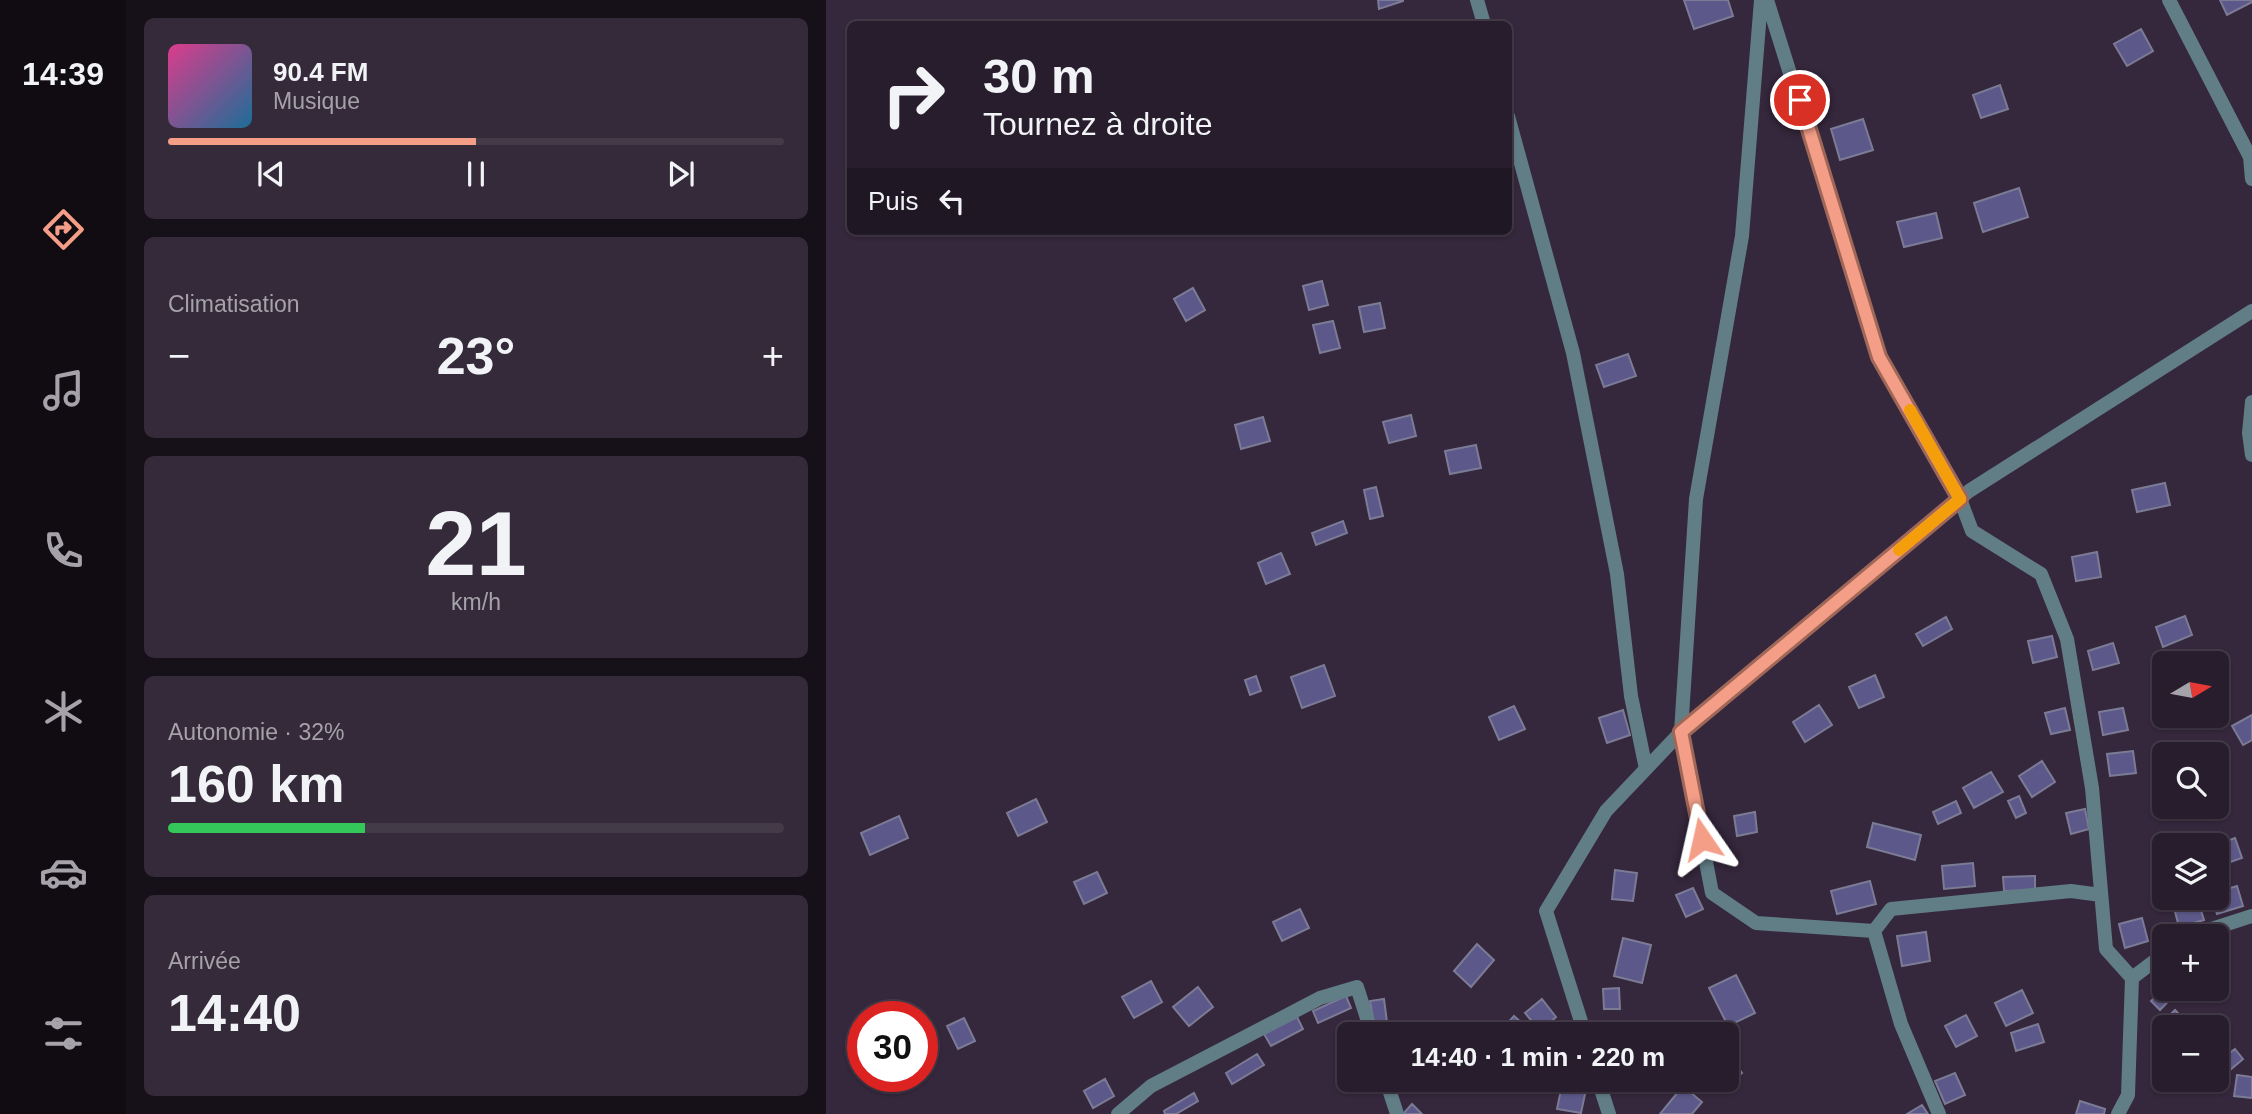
<!DOCTYPE html>
<html lang="fr">
<head>
<meta charset="utf-8">
<style>
	:root { --surface:#281d2d; --page:#342a39; --text:#f1f3f6; --muted:#a5a2aa; --line:#443b49; --accent:#f49e87 }
	body { margin:0; font-family:Helvetica,sans-serif; background:var(--page); color:var(--text); height:100vh; display:flex; flex-direction:column; font-size:26px; white-space:nowrap }
	* { box-sizing:border-box; margin:0 }
	p { font-size:23px; color:var(--muted) }
	.icon { flex:none; width:38px; height:38px; fill:none; stroke:currentColor; stroke-width:2; stroke-linecap:round; stroke-linejoin:round }
	.map { position:relative; flex:1; overflow:hidden }
	.sheet { display:flex; flex-direction:column; gap:18px; padding:18px; background:#161019; width:700px }
	.sheet>* { flex:none }
	.banner { position:absolute; left:21px; top:21px; width:665px; height:214px; border-radius:10px; box-shadow:0 2px 5px #0004,0 0 0 2px var(--line); background:#281d2d; color:var(--text); overflow:hidden }
	.needle { width:46px; rotate:80deg }
	.fabs { position:absolute; left:1326px; top:651px; display:grid; gap:14px }
	.fabs a { display:grid; place-items:center; width:77px; height:77px; border-radius:10px; background:var(--surface); box-shadow:0 2px 5px #0004,0 0 0 2px var(--line); font-size:35px }
	.speed { position:absolute; left:21px; top:1001px; display:flex; gap:14px; font-size:35px; font-weight:700; text-align:center }
	.speed>* { display:grid; place-content:center; width:91px; height:91px; border-radius:50%; background:var(--surface); box-shadow:0 2px 5px #0004,0 0 0 2px var(--line); line-height:1 }
	.speed .limit { border:10px solid #d22; background:#fff; color:#111 }
	.pin { position:absolute; display:grid; place-items:center; width:60px; height:60px; color:#fff; margin:-30px; border:4px solid #fff; border-radius:50%; box-shadow:0 2px 7px #0007 }
	.me { position:absolute; width:77px; margin:-38px; rotate:349deg; stroke-linejoin:round; filter:drop-shadow(0 0 5px #0008) }
	.turn { display:flex; align-items:center; gap:24px; height:147px; padding:0 21px; font-size:32px }
	.turn .icon { width:91px; height:91px; stroke-width:2.5 }
	.turn b { display:block; font-size:49px; line-height:60px }
	.then { display:flex; align-items:center; height:66px; padding:0 21px; background:#0003; gap:14px; font-size:26px }
	.big { font-size:52px; font-weight:800; line-height:1.1 }
	.sheet .tile { flex:1; display:flex; flex-direction:column; justify-content:center; gap:10px; min-width:0; padding:0 24px; border-radius:10px; background:var(--page) }
	.sheet .dial { align-items:center; gap:0 }
	.dial b { font-size:91px; line-height:1 }
	.song { display:flex; align-items:center; gap:21px }
	.cover { width:84px; height:84px; border-radius:10px; background:linear-gradient(135deg,hsl(330 70% 55%),hsl(200 70% 35%)) }
	.played { height:7px; border-radius:4px; background:linear-gradient(90deg,var(--accent) 50%,var(--line) 50%) }
	.keys { display:flex; justify-content:space-around; direction:ltr }
	.heat { display:flex; justify-content:space-between; align-items:center; font-size:38px; direction:ltr }
	.charge { height:10px; border-radius:5px; background:linear-gradient(90deg,#34c759 32%,var(--line) 0) }
	.trip { position:absolute; left:511px; top:1022px; width:402px; height:70px; border-radius:10px; background:var(--surface); box-shadow:0 2px 5px #0004,0 0 0 2px var(--line); font-weight:800; line-height:70px; text-align:center }
	main { display:flex; flex:1; min-height:0 }
	.tab-bar { display:flex; flex-direction:column; width:126px; justify-content:space-around; align-items:center; background:#100c12; color:var(--muted) }
	.tab-bar .icon { width:49px; height:49px }
	.tab-bar .selected { color:var(--accent) }
	.tab-bar b { font-size:32px; color:var(--text) }
	.map>svg:first-child { display:block }
	.building { fill:#5c5889; stroke:#7c7b96; stroke-width:2 }
	.lines { fill:none; stroke-linecap:round; stroke-linejoin:round }
	.minor { stroke:#617d86; stroke-width:14 }
	.route-casing { stroke:#9f6758; stroke-width:18 }
	.route { stroke:#f49e87; stroke-width:12 }
	.slow { stroke:#f59e0b; stroke-width:12 }
</style>
</head>
<body>
<main>
<nav class="tab-bar">
<b>14:39</b>
<svg class="icon selected" aria-label="directions" viewBox="0 0 24 24"><path d="M12 3l9 9-9 9-9-9zM9 14v-3h6M13 9l2 2-2 2"/></svg>
<svg class="icon" aria-label="music" viewBox="0 0 24 24"><path d="M9 18V5l10-2v13"/><circle cx="6" cy="18" r="3"/><circle cx="16" cy="16" r="3"/></svg>
<svg class="icon" aria-label="phone" viewBox="0 0 24 24"><path d="M5 4h4l2 5-3 2q2 4 5 5l2-3 5 2v4C11 20 4 13 5 4z"/></svg>
<svg class="icon" aria-label="climate" viewBox="0 0 24 24"><path d="M12 3v18M4 7l16 10M4 17L20 7"/></svg>
<svg class="icon" aria-label="car" viewBox="0 0 24 24"><path d="M5 17H2v-5l4-1 3-4h7l3 4 3 1v5h-3M9 17h6M6 11h13"/><circle cx="7" cy="17" r="2"/><circle cx="17" cy="17" r="2"/></svg>
<svg class="icon" aria-label="filters" viewBox="0 0 24 24"><path d="M4 7h16M4 17h16"/><circle cx="9" cy="7" r="2"/><circle cx="15" cy="17" r="2"/></svg>
</nav>
<section class="sheet">
<div class="tile">
<div class="song"><i class="cover"></i><div><b>90.4 FM</b><p>Musique</p></div></div>
<div class="played"></div>
<div class="keys"><svg class="icon" aria-label="previous" viewBox="0 0 24 24"><path d="M18 5L8 12l10 7zM5 5v14"/></svg><svg class="icon" aria-label="pause" viewBox="0 0 24 24"><path d="M8 5v14M16 5v14"/></svg><svg class="icon" aria-label="next" viewBox="0 0 24 24"><path d="M6 5l10 7-10 7zM19 5v14"/></svg></div>
</div>
<div class="tile"><p>Climatisation</p>
<div class="heat"><a>−</a><b class="big">23°</b><a>+</a></div>
</div>
<div class="tile dial"><b>21</b><p>km/h</p></div>
<div class="tile"><p>Autonomie · 32%</p><b class="big">160 km</b><div class="charge"></div></div>
<div class="tile"><p>Arrivée</p><b class="big">14:40</b></div>
</section>
<div class="map">
<svg width="1426" height="1114" viewBox="0 0 1426 1114">
	<rect width="100%" height="100%" fill="#35273c"/>
	<path class="building" d="M552 0H577V1L553 9Z
		M858 0H902L907 16 868 29Z
		M1394 0H1426V2L1401 15Z
		M1315 29 1327 51 1301 66 1288 44Z
		M1174 85 1182 109 1155 118 1147 95Z
		M1037 119 1047 150 1014 160 1005 129Z
		M1193 188 1202 217 1157 232 1148 203Z
		M1110 213 1116 238 1078 247 1071 222Z
		M496 281 502 305 483 310 477 286Z
		M367 288 379 310 360 321 348 299Z
		M554 303 559 328 538 332 533 307Z
		M507 321 514 348 494 353 487 325Z
		M802 354 810 376 778 387 770 365Z
		M585 415 590 436 563 443 557 422Z
		M437 417 444 441 415 449 409 425Z
		M650 445 655 468 624 474 619 451Z
		M1339 483 1344 505 1311 512 1306 490Z
		M550 487 557 516 544 519 538 490Z
		M517 521 521 533 490 545 486 533Z
		M1271 552 1275 577 1250 581 1246 557Z
		M455 553 464 574 440 584 432 563Z
		M1359 616 1366 635 1337 647 1330 627Z
		M1120 617 1126 629 1097 646 1090 634Z
		M1226 636 1231 657 1207 663 1202 641Z
		M1287 643 1293 663 1267 670 1262 651Z
		M498 665 509 696 476 708 465 677Z
		M1049 675 1058 697 1033 708 1023 687Z
		M430 676 435 691 424 695 419 680Z
		M993 705 1006 725 979 742 967 722Z
		M688 706 699 729 673 740 663 717Z
		M1239 708 1244 730 1225 734 1219 713Z
		M1297 708 1302 730 1277 735 1273 712Z
		M797 710 804 735 781 743 773 718Z
		M1426 715V740L1417 745 1406 726Z
		M1307 751 1310 773 1284 776 1281 754Z
		M1216 761 1229 782 1206 797 1193 776Z
		M1165 772 1177 792 1148 808 1137 788Z
		M1193 796 1200 813 1190 818 1182 801Z
		M210 799 221 822 192 836 181 813Z
		M1130 801 1135 813 1112 824 1107 812Z
		M1259 809 1263 829 1245 834 1240 813Z
		M929 812 931 832 911 836 908 816Z
		M73 816 82 838 44 855 35 833Z
		M1047 823 1095 835 1089 860 1041 847Z
		M1409 838 1416 858 1396 865 1390 845Z
		M1147 863 1149 886 1118 889 1116 866Z
		M789 870 811 873 807 901 786 899Z
		M271 872 281 893 258 904 248 882Z
		M1209 876V890L1178 891 1177 877Z
		M1044 881 1050 904 1011 914 1005 891Z
		M1411 886 1417 906 1391 914 1386 898H1391V892Z
		M867 888 877 909 860 917 850 895Z
		M1371 898 1378 920 1353 927 1347 904Z
		M474 909 483 928 456 941 447 922Z
		M1316 918 1322 941 1299 948 1293 924Z
		M1100 932 1104 961 1076 966 1071 936Z
		M797 938 825 945 816 983 788 976Z
		M651 944 668 960 645 987 628 971Z
		M910 975 929 1013 902 1026 883 988Z
		M325 981 336 1002 308 1018 296 997Z
		M372 987 387 1007 363 1026 347 1007Z
		M793 988 794 1009H778L777 989Z
		M1339 988 1352 991 1334 1010 1325 1001Z
		M1196 990 1207 1013 1180 1026 1169 1003Z
		M520 996 525 1008 492 1023 487 1011Z
		M558 999 561 1022 548 1023 544 1001Z
		M716 999 730 1017 714 1031 699 1013Z
		M1349 1010 1365 1027H1339V1038L1330 1029Z
		M1140 1015 1151 1036 1130 1047 1119 1026Z
		M688 1016 706 1032 704 1034H688L679 1026Z
		M471 1017 477 1029 445 1046 438 1034Z
		M138 1018 149 1041 132 1049 121 1026Z
		M1212 1024 1218 1042 1190 1051 1185 1033Z
		M808 1028V1034H780L779 1030Z
		M1409 1049 1417 1059 1397 1076 1391 1063Z
		M431 1054 438 1065 406 1084 400 1073Z
		M906 1061 916 1073 894 1092 884 1081 901 1080V1066Z
		M1129 1073 1139 1095 1119 1104 1109 1081Z
		M1411 1075 1426 1077V1098L1408 1096Z
		M279 1079 288 1096 267 1108 258 1091Z
		M737 1080H762L755 1113 731 1109Z
		M857 1086 876 1102 866 1114H834Z
		M368 1093 372 1101 350 1114H339L338 1111Z
		M1254 1101 1279 1109 1278 1114H1250Z
		M586 1104 596 1114H577Z
		M1096 1105 1102 1114H1081Z"/>
	<g class="lines">
		<path class="minor" d="M651 0 658 24
			M935 0 916 236 870 499 855 732 886 893 930 923 1048 931 1075 1024 1113 1114
			M941 0 1053 357 1134 499 1146 531 1215 574 1241 639 1266 788 1280 949 1306 978
			M1343 0 1424 157 1426 179
			M682 116 747 353 791 574 805 696 820 769
			M1426 402 1423 433 1426 455
			M1048 931 1065 909 1245 891 1275 895
			M1364 936 1426 916
			M759 1034 720 911 780 811 855 732 1143 491 1426 311
			M560 1080 571 1114
			M772 1080 783 1114
			M292 1114 325 1086 494 998 531 987 546 1034
			M1292 1114 1302 1095 1306 978 1339 953"/>
	</g>
	<g class="lines">
		<g class="route-casing">
			<path id="route" d="M876 839 855 732 1134 499 1053 357 974 100"/>
		</g>
		<use href="#route" class="route"/>
		<path class="slow" d="M1073 550 1134 499 1084 410"/>
	</g>
</svg>
<div class="fabs">
<a><svg class="needle" viewBox="-14 -14 28 28"><path d="M0-13l5 13h-10z" fill="#e53935"/><path d="M0 13l5-13h-10z" fill="#a5a2aa"/></svg></a>
<a><svg class="icon" aria-label="search" viewBox="0 0 24 24"><circle cx="10" cy="10" r="6"/><path d="M15 15l6 6"/></svg></a>
<a><svg class="icon" aria-label="layers" viewBox="0 0 24 24"><path d="M12 4l9 5-9 5-9-5zM3 14l9 5 9-5"/></svg></a>
<a>+</a>
<a>−</a>
</div>
<div class="speed"><div class="limit">30</div></div>
<div class="pin" style="left:974px;top:100px;background:#d93025"><svg class="icon" aria-label="arrive" viewBox="0 0 24 24"><path d="M6 21V4h12l-3 4 3 4H6"/></svg></div>
<svg class="me" style="left:876px;top:839px" viewBox="-20 -20 40 40"><path d="M0-17L14 15 0 8-14 15z" fill="#f49e87" stroke="#fff" stroke-width="4"/></svg>
<div class="trip">14:40 · 1 min · 220 m</div>
<div class="banner">
<div class="turn"><svg class="icon" aria-label="right" viewBox="0 0 24 24"><path d="M7 20v-9h11M14 6l5 5-5 5"/></svg><div><b>30 m</b>Tournez à droite</div></div>
<div class="then">Puis<svg class="icon" aria-label="left" viewBox="0 0 24 24"><path d="M17 20v-9H6M10 6l-5 5 5 5"/></svg></div>
</div>
</div>
</main>
</body>
</html>
